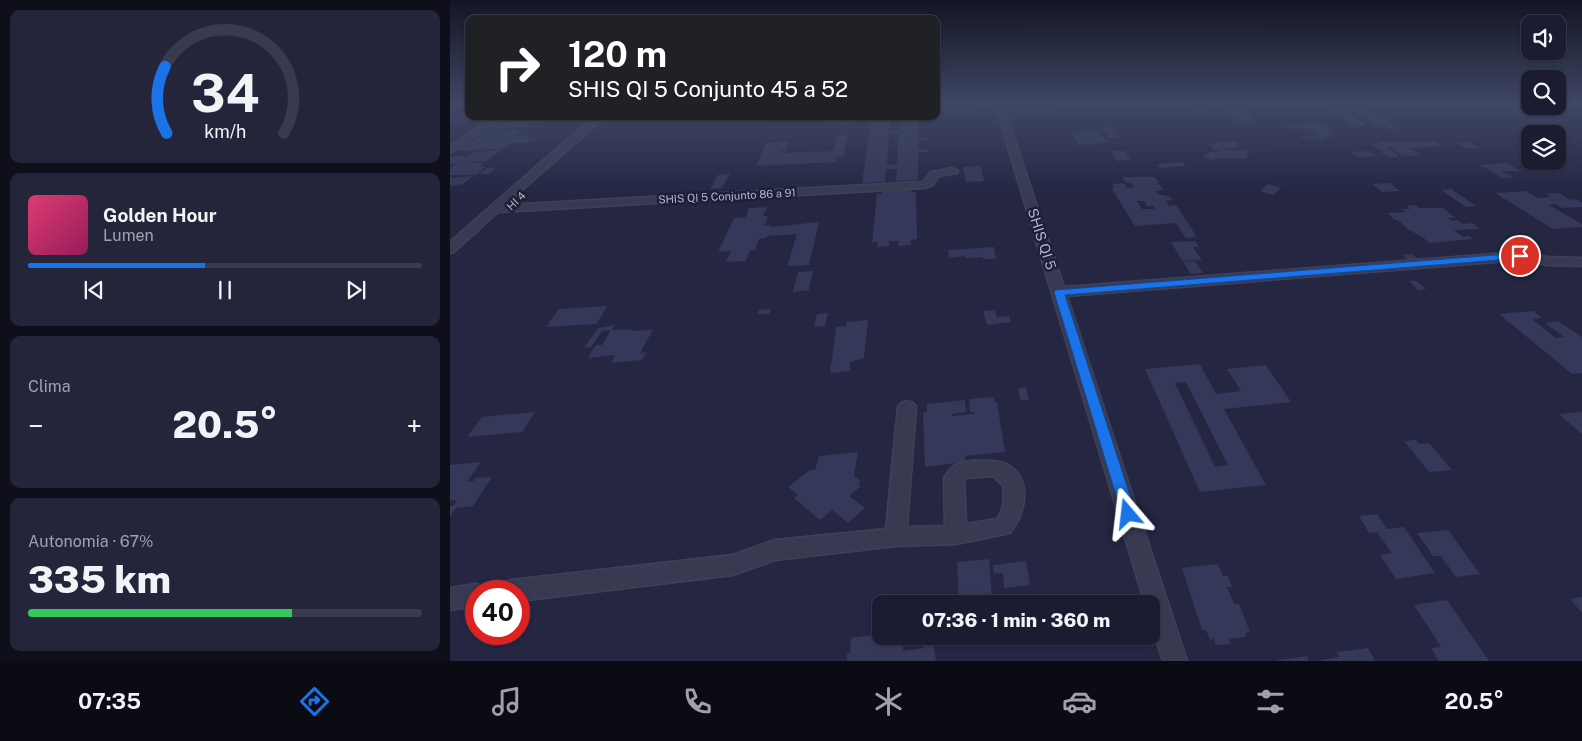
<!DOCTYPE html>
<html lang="pt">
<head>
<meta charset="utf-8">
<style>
	:root { --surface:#1b1c32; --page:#24253a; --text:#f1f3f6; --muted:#a0a1ac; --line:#393a4d; --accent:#1a73e8 }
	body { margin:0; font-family:"Public Sans",sans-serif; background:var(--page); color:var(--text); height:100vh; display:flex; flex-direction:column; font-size:19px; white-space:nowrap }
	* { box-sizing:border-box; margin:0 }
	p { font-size:16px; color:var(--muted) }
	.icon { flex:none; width:28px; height:28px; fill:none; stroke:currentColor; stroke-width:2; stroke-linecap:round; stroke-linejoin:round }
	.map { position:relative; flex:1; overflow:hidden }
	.details { display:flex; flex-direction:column; gap:10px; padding:10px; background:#0f0f1c; width:450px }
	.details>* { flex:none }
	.top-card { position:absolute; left:15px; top:15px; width:475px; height:105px; border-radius:10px; box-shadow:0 1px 4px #0004,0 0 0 1px var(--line); background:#202124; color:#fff; overflow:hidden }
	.buttons { position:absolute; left:1071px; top:15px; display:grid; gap:10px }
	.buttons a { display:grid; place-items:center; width:45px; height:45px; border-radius:10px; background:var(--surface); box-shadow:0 1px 4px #0004,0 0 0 1px var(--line); font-size:25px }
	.speed { position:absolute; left:15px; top:580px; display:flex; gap:10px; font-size:25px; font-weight:700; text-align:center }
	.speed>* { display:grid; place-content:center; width:65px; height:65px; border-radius:50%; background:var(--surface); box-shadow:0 1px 4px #0004,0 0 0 1px var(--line); line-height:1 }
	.speed .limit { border:8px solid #d22; background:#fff; color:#111 }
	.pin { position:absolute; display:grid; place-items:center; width:42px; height:42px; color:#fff; margin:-21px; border:2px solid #fff; border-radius:50%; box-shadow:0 1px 5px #0007 }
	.me { position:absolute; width:55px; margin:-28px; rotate:343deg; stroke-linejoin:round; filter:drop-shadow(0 0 4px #0008) }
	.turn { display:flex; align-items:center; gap:18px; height:105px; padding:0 20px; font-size:22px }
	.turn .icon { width:65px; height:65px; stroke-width:2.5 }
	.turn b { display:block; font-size:35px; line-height:42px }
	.big { font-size:38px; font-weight:800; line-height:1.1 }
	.details .widget { flex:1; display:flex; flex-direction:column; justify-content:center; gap:8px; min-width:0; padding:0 18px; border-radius:10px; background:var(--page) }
	.details .dial { align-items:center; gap:0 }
	.dial svg { height:130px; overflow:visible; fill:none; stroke:var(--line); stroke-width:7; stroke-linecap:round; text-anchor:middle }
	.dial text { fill:var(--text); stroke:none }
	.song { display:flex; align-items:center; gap:15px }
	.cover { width:60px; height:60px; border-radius:8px; background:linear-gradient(135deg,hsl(340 70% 55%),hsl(330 70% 35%)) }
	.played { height:5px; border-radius:2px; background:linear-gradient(90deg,var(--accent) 45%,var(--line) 45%) }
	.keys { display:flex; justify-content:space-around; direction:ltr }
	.heat { display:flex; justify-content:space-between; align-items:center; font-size:28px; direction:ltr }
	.charge { height:8px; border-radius:4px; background:linear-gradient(90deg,#34c759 67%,var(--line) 0) }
	.trip { position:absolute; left:422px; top:595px; width:288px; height:50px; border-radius:10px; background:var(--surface); box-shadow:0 1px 4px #0004,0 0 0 1px var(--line); font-weight:800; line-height:50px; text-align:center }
	.tabs { display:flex; height:80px; justify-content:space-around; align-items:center; background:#0b0b14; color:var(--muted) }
	.tabs .icon { width:35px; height:35px }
	.tabs .selected { color:var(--accent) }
	.tabs b { font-size:22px; color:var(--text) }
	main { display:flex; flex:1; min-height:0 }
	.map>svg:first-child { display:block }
	.building { fill:#353858; fill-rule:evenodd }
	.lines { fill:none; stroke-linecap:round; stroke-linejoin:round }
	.minor-casing { stroke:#3f4058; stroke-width:3 }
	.minor { fill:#383a52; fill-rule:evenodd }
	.route { fill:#1a73e8; stroke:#114b97 }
	.labels { text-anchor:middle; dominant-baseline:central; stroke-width:5; stroke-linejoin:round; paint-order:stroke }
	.far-street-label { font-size:11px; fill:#b5b6cc; stroke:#1d1f37 }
	.street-label { font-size:14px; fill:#b5b6cc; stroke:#1d1f37 }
</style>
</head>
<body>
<main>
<section class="details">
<div class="widget dial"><svg viewBox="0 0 100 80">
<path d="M14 69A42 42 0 1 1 86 69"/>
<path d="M14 69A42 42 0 0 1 13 28" stroke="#1a73e8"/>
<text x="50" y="56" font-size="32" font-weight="700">34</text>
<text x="50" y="72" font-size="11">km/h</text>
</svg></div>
<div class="widget">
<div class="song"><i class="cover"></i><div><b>Golden Hour</b><p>Lumen</p></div></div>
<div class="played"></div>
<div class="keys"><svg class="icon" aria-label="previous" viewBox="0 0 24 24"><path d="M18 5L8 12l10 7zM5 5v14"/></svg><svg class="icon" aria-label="pause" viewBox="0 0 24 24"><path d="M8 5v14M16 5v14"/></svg><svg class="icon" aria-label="next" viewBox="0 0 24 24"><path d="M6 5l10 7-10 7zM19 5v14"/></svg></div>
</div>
<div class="widget"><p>Clima</p>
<div class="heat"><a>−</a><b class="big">20.5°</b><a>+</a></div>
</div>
<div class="widget"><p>Autonomia · 67%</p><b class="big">335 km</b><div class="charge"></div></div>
</section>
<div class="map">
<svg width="1132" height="661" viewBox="0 0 1132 661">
	<rect width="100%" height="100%" fill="#242642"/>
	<path class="building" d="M510 104H520L521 111 487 112V105Z
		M795 109 807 123 790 124 784 117H774L768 112 779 113 777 111Z
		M743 111H754L760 116 749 117Z
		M903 111H918L925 115 938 114 943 118H931L951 131H944L936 127 925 126Z
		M12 112H19V116H35L26 121H0V119Z
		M66 116H90L88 118 62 119Z
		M261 116H280L278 120 257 121Z
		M402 118 398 124 386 125 387 122H378L379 119Z
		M105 119 101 121 82 123 76 127 38 129 49 121Z
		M468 120V138H477V140L468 141V150L478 149V152H468V180L446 181 447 169H436L435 182 412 183 421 122 440 121 439 131 449 130V121ZM439 134H448L447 164 437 165Z
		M867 123 876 124 881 129 880 130 875 128 885 137H873L876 139 856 140 850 136 868 135 858 128 842 129 835 124Z
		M651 127H662L669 138H658Z
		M69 129 67 131 73 130 66 136 74 134 78 137 76 138H87L83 142 61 143 54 149 7 151 38 130Z
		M649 131 657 143 628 145 622 132Z
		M387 135H398L393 157H387L386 162 306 166 316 143 339 142 336 151H330L329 153 383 151Z
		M780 141 786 142 790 147 774 148 776 150H796L800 154H795L799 158 773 159 767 158 764 160 752 157 760 152H771L765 150 758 144Z
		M929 141 940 143 983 141 993 146 960 148 954 146 972 155 953 156 940 147H936L949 156 938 157 931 152H934L920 144 932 143Z
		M1019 142 1029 148H1016L1006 143Z
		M51 150 37 161 22 162 19 163 35 162 30 166 36 167 26 175H0L2 178 23 176 13 184 0 186V168L7 163 0 164V157L17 156 23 152Z
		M661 151H675L681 160 667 161Z
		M919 151 927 156 908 157 901 152Z
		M733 162 736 166 710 168 707 164Z
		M1057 163 1071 171H1052L1063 177 1053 178 1030 165 1041 164 1050 168 1043 164Z
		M531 166 534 181 516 182 513 167Z
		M47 167 39 174H29L37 168Z
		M280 174 272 188 260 189 268 175Z
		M672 177H704L709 183 703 185 709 184 714 190 705 191 708 194 719 196 723 200 716 201 719 206 726 205 747 237 736 238 726 223 685 226 662 189 664 188 662 184 674 183 677 188 684 187 681 183H676ZM687 201H694L698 207 703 206 705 209H692Z
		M937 183H939L950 191 933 192 922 184Z
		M818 184 831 188 823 195 810 191Z
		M1001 189 1026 206 1016 207 991 190Z
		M461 190V192H466L467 239 461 240V245L448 246 449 241H439V246L427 247 428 242H422L427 194H432V192Z
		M1076 191 1088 198 1101 197 1096 194 1109 193 1120 200 1126 199 1132 203V207L1112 208 1105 204 1099 205 1132 224V227L1103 229 1045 193Z
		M965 205 969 208H993L1006 218H998L1002 221 1008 220 1013 224 1022 223 1030 229 1004 230 1013 237 1019 236 1023 239 980 243 971 236 959 230 948 220H945L937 213 955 212 952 209H960L956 206Z
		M317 207 313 216H318L314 226 321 225 320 227 369 222 359 265 337 266 347 234 317 236 316 238 309 239 305 250H300L296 261 276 262 281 251 268 252 284 218 296 217 299 208Z
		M745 241 749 247H743L752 260 732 261 721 242Z
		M1078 245 1088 251 1076 252 1066 246Z
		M544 247 546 259H533V257L515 258V256L499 258 498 250Z
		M962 254 968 259 958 260 952 255Z
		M745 261 753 273 741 274 733 262Z
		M363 271 359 290 343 292 348 272Z
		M959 281H967L976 289 968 290Z
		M158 306 146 324 96 327 109 309Z
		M321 309 319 314H307L309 310Z
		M545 310 547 317 559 316 561 322 537 325 533 311Z
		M1083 311 1092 318 1082 319 1106 338 1114 337 1095 323 1108 321 1132 337V373L1122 374 1049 314Z
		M378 313 375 326 364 327 367 314Z
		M418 320 414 358 400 362V371L380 373 381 362H383L382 359 386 327 396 326V322Z
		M165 325 162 330 152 331 141 347 134 348 148 328Z
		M182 329 180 331 203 330 190 353 197 352 192 360 161 363 165 355 138 358 146 345H152L161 330Z
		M750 364 766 394 791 391 777 369 816 365 841 402 774 409 816 485 750 492 695 369ZM736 382 745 400 778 465 765 467 725 383Z
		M576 387 579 400H570L568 388Z
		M544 397V402H547L555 452 515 456V462L475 467 473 413 477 412V404L515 400 516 412 502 414V416L524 414V412H520L519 399Z
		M85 412 72 432 17 437 32 417Z
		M1132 412V434L1109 414Z
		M966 440 969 444 979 443 1002 470 979 472 954 441Z
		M408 452 404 476 411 481 408 484 411 486 399 496 415 508 398 523 382 510 370 520 344 498 348 495 338 487 360 470H365L369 456Z
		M31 462 17 482 24 481 25 478 42 477 23 506 6 508 0 517V506H3L7 500H0V465Z
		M927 514 937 529 954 527 985 573 946 579 930 555 942 553 927 532 919 533 909 516Z
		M998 530 1030 574 1006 577 991 556H983L967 533Z
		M539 559 542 600 509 603 507 562Z
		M576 561 580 585 554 588 553 573 544 574 543 565Z
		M768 564 773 576H778L782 587H777L784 604H789L800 632 795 633 796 637 779 639 781 644 766 645 764 639 760 640 756 630H752L732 568Z
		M1132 597V613L1120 599Z
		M997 600 1026 642 1039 661H989L981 648 991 647 964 605Z
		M431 634V636H453V651L473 648V637L482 636 486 661H397V654L400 653 401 638Z
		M918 648 925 661H866L889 657 887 652Z
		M857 656 859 661H828V660Z"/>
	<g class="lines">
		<g class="minor-casing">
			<path id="minor" d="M545 104H553L554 106 669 104 665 106 555 111 614 287 1070 252 1097 257 1132 258V266L1097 265 1070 260 617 296 737 661H713L701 624V604H695Z
				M871 104H880L913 124 906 126Z
				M43 116H53L0 153V146Z
				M146 116H156L55 205 473 182 481 172 503 168 508 171 507 173 489 176 483 185 475 188 48 212 4 252 0 253V242L96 158Z
				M457 401 463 403 466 407 457 527 495 526 494 478C497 473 500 469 504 466 515 459 551 458 561 467 583 484 574 515 560 533L506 544 446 546 325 560 283 575 69 601V591H50L53 583 61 580 283 555 325 540 436 529 448 407 451 403ZM543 476 553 486C554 499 555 508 547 519L516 524 514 481 517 478Z
				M26 584 34 587 36 591H26V606L0 610V588Z"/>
		</g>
		<use href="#minor" class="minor"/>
	</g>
	<linearGradient id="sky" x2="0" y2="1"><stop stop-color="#141524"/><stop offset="0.53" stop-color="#3f4765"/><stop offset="1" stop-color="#3f4765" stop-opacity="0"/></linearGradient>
	<rect width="1132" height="196" fill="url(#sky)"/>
	<path class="route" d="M1070 253 1074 256 1073 258 615 295 686 514 684 518 678 520 673 518 604 292 606 290Z"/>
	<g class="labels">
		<g class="far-street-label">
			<text transform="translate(277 196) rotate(-3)">SHIS QI 5 Conjunto 86 a 91</text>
			<text transform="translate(66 201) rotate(-44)">HI 4</text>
		</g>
		<g class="street-label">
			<text transform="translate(592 239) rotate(72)">SHIS QI 5</text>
		</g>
	</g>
</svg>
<div class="buttons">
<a><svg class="icon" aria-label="sound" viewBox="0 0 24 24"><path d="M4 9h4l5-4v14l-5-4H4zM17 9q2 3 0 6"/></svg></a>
<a><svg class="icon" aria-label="search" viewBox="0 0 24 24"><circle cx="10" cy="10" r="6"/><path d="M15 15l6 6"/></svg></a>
<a><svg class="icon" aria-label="layers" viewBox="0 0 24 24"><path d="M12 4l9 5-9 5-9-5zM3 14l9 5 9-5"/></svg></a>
</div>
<div class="speed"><div class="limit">40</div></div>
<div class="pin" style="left:1070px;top:256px;background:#d93025"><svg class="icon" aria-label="arrive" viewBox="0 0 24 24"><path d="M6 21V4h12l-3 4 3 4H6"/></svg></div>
<svg class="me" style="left:678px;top:514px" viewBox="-20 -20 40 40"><path d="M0-17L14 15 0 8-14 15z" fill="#1a73e8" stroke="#fff" stroke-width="4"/></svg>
<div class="trip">07:36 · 1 min · 360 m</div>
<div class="top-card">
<div class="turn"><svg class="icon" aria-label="right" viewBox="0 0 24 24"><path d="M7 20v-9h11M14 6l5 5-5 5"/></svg><div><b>120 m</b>SHIS QI 5 Conjunto 45 a 52</div></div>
</div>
</div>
</main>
<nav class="tabs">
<b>07:35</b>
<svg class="icon selected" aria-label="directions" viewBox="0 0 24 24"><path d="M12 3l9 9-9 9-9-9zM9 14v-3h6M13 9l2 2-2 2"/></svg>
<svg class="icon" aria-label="music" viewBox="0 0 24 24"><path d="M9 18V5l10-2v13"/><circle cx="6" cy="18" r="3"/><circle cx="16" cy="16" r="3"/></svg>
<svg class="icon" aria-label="phone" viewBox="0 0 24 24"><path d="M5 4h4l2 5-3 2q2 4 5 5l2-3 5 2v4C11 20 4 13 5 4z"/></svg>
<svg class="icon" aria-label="climate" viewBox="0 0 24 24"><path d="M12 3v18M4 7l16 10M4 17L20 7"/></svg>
<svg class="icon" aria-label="car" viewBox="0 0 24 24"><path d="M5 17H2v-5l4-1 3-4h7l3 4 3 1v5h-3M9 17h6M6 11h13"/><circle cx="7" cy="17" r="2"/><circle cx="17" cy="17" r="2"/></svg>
<svg class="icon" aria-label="filters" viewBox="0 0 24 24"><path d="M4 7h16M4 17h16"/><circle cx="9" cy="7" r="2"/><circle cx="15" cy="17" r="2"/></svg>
<b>20.5°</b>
</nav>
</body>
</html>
